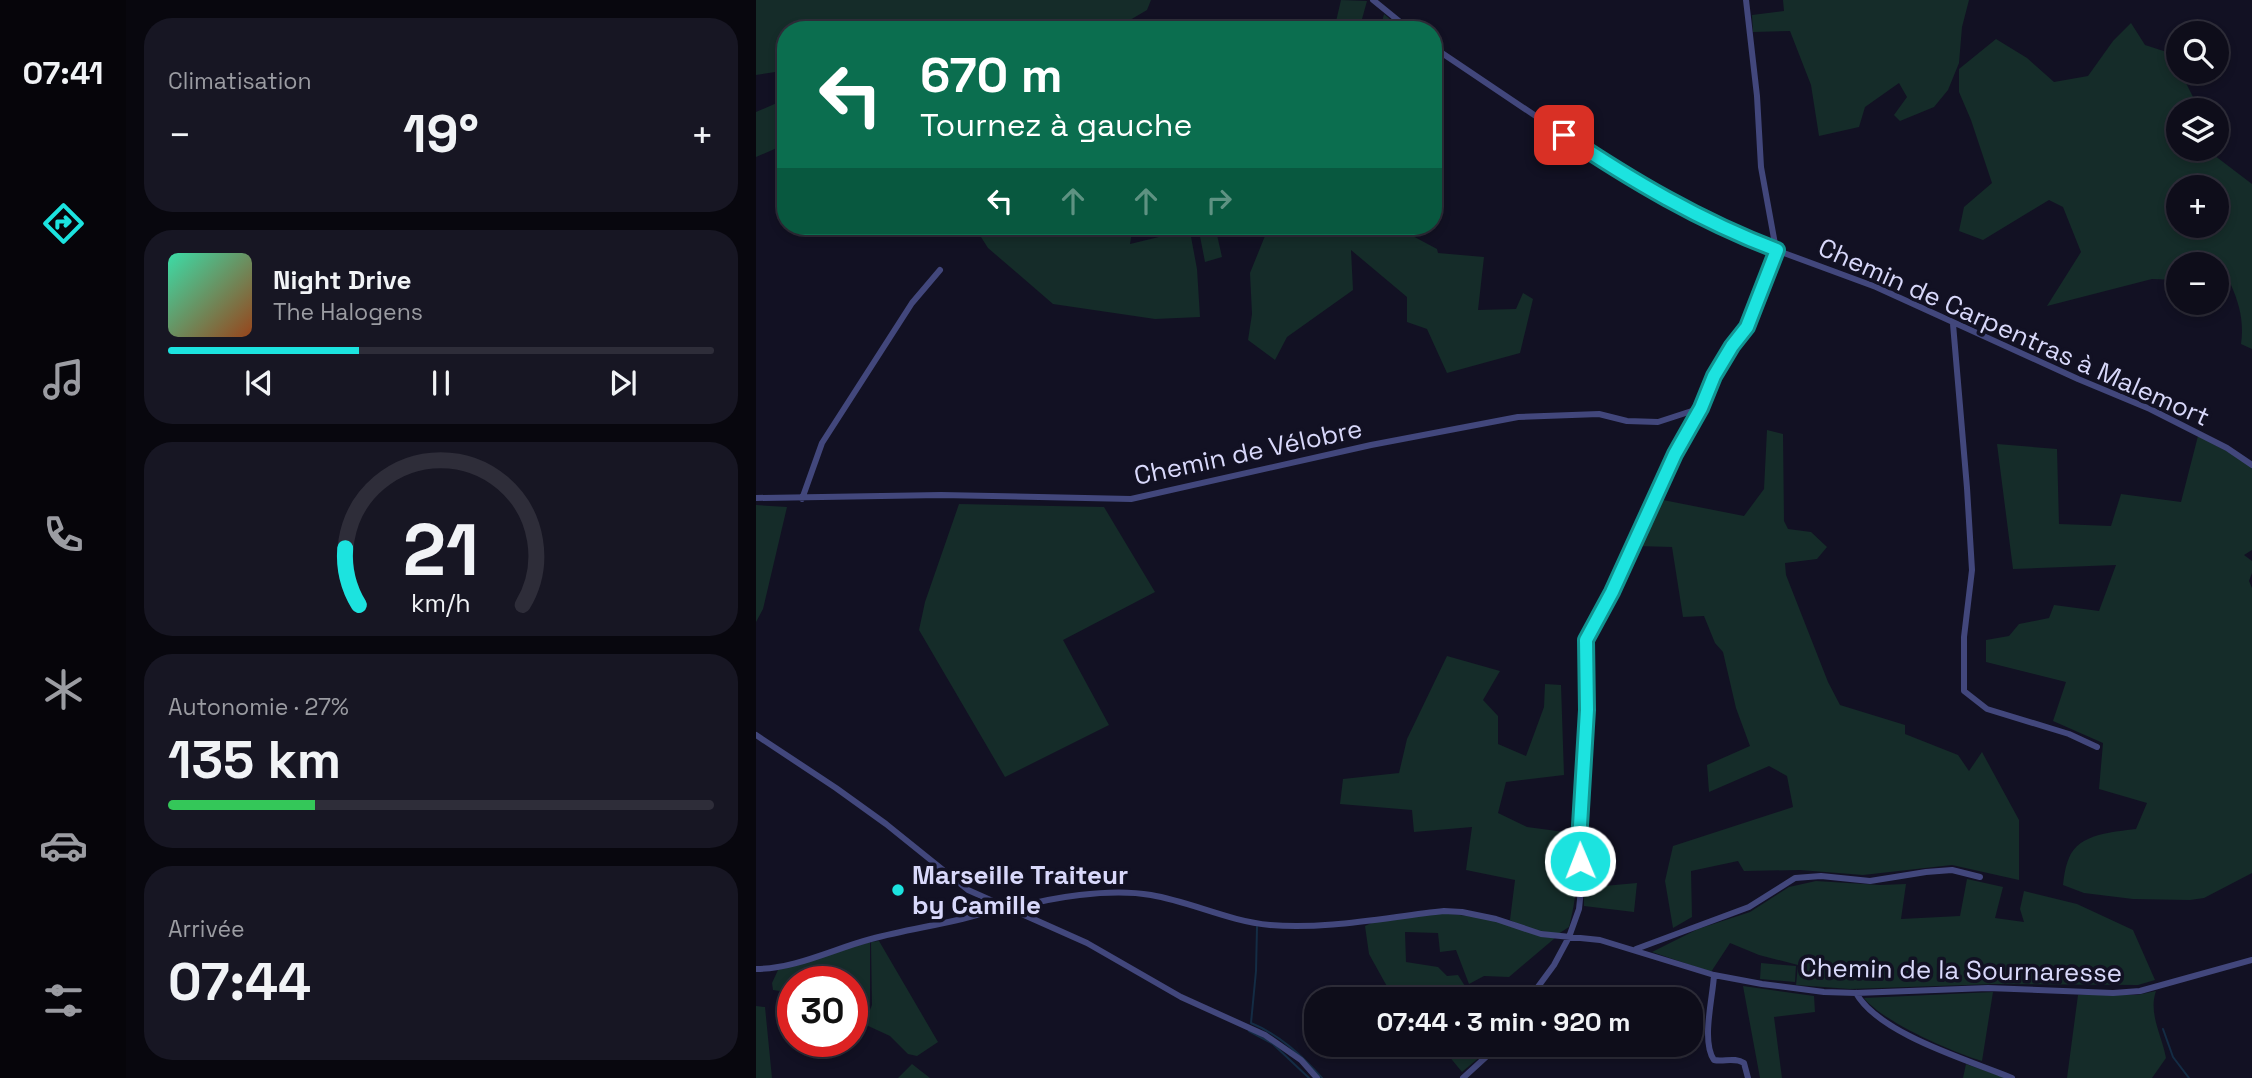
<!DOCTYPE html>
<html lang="fr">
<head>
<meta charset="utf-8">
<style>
	:root { --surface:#0e0d1a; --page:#171623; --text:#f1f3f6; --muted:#9b9ca2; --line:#2e2d39; --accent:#1ce3df }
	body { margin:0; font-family:"Space Grotesk",sans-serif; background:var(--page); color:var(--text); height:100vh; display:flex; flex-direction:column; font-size:26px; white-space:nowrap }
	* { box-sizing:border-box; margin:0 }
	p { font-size:23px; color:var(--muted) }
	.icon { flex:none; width:38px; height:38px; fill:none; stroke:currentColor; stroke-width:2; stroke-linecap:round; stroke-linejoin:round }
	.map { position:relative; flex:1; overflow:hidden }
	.drawer { display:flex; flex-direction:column; gap:18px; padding:18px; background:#08070e; width:630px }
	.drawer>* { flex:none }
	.top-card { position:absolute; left:21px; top:21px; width:665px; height:214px; border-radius:28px; box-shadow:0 4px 10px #0003,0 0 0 2px var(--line); background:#0b6e4f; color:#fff; overflow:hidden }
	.controls { position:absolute; left:1410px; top:21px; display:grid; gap:14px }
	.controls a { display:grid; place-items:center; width:63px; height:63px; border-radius:50%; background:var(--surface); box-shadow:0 4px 10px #0003,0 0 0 2px var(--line); font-size:35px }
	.speed { position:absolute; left:21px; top:966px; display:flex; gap:14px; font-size:35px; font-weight:700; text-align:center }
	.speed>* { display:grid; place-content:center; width:91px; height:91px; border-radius:50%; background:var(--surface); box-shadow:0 4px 10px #0003,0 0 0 2px var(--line); line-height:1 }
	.speed .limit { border:10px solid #d22; background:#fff; color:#111 }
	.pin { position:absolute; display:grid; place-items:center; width:60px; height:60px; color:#fff; margin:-30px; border-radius:14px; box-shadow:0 4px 10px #0006 }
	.me { position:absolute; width:77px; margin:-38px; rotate:359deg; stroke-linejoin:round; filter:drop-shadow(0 0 5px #0008) }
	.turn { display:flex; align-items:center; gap:24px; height:147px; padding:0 28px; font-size:32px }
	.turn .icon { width:91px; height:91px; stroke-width:2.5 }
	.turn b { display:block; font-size:49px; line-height:60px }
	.lanes { display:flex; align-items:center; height:66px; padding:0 28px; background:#0003; justify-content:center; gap:35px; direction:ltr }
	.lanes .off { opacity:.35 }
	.big { font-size:52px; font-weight:700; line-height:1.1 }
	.drawer .card { flex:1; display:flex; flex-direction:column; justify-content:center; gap:10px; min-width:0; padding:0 24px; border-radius:28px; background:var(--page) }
	.drawer .dial { align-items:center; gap:0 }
	.dial svg { height:182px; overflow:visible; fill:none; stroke:var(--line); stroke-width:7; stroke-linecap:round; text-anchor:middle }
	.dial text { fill:var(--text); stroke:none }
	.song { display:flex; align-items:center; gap:21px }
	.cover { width:84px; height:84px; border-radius:10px; background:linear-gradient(135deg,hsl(160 70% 55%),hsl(20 70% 35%)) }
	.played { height:7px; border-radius:4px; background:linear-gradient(90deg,var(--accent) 35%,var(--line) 35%) }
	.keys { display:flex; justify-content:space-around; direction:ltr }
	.heat { display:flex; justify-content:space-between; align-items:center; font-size:38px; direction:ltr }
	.charge { height:10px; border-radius:5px; background:linear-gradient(90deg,#34c759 27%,var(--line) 0) }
	.trip { position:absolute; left:548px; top:987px; width:399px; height:70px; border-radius:28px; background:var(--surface); box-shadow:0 4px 10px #0003,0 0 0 2px var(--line); font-weight:700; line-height:70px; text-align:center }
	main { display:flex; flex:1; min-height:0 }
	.tabs { display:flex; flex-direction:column; width:126px; justify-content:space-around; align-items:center; background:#06050a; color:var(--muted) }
	.tabs .icon { width:49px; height:49px }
	.tabs .on { color:var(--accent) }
	.tabs b { font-size:32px; color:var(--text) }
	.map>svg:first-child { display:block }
	.green { fill:#152c29; fill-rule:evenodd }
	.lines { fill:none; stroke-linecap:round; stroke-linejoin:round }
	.stream { stroke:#142c44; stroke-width:2 }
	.minor { stroke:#42477c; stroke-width:6 }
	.route-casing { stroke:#129491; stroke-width:18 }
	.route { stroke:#1ce3df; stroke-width:12 }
	.poi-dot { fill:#1ce3df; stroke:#121123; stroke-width:2.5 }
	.labels { text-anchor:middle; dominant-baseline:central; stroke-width:7; stroke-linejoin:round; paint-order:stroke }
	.street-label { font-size:26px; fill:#d8d8fa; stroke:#121123 }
	.poi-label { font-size:26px; font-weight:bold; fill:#d8d8fa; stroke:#121123; text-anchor:start }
</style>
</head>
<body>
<main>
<nav class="tabs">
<b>07:41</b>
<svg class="icon on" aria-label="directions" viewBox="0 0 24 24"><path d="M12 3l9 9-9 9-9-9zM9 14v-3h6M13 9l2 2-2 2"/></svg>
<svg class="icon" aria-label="music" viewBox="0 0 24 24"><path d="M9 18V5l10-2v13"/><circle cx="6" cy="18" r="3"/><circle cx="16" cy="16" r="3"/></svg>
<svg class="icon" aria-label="phone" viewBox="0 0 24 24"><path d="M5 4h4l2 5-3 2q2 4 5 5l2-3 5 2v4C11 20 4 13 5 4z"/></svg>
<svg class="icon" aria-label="climate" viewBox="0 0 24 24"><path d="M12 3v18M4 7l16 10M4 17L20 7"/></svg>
<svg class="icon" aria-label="car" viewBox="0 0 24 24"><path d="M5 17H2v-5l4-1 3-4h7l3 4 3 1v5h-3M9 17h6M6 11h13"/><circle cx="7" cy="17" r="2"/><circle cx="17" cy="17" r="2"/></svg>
<svg class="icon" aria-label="filters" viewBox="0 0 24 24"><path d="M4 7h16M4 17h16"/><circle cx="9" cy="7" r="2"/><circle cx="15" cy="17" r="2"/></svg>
</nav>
<section class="drawer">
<div class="card"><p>Climatisation</p>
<div class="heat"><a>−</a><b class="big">19°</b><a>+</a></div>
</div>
<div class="card">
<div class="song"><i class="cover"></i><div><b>Night Drive</b><p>The Halogens</p></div></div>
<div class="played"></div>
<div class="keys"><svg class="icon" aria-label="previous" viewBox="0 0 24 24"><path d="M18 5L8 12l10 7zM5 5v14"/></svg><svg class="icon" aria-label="pause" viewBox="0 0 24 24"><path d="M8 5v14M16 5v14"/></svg><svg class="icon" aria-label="next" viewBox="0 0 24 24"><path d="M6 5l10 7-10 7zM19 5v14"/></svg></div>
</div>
<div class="card dial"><svg viewBox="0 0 100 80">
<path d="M14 69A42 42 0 1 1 86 69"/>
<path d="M14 69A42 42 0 0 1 8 44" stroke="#1ce3df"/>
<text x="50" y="56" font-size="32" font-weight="700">21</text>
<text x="50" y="72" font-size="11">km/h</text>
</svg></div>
<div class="card"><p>Autonomie · 27%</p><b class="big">135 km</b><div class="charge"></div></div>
<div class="card"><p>Arrivée</p><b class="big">07:44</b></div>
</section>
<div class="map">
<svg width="1496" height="1078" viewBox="0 0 1496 1078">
	<rect width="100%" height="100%" fill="#121123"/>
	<path class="green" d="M0 0H395L391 10 357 30H30V66L26 71 0 75Z
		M585 0 611 1 603 30H578Z
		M1027 0H1213L1206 27 1203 63 1192 90 1178 107 1144 121 1138 115 1151 97 1143 83 1109 107 1103 127 1063 136 1055 85 1034 31 997 32 996 15 1028 11Z
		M628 14 647 30H624Z
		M1375 23 1389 45 1423 56V72H1434L1428 79 1442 107 1438 110H1423L1421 126 1423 149H1450L1496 184V349L1485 344C1488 323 1484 305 1475 285L1461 282V264H1423V280L1396 279 1291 306 1325 252 1307 207 1293 200 1227 240 1203 231 1208 207 1236 183 1215 120 1203 92V69L1240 39 1271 58 1298 82 1332 76 1357 41ZM1423 187H1461V226H1423Z
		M30 99V144L0 157V112Z
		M218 226H377L374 244 407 236 425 226H433L441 269 444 317 399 319 297 304 232 248Z
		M442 226H459L466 257 449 262Z
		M513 226H638L681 249 682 253 728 257 722 310 760 309 767 293 777 299 764 353 691 373 671 329 651 322V297L595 250 597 290 531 337 519 360 492 340 496 314 494 273Z
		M1011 430 1027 434 1028 521 1032 529 1055 532 1071 547 1061 559 1029 563 1030 575 1072 682 1084 705 1149 725V734L1202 755 1213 771 1226 752 1263 820V880L1196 865 1107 875 1044 870 988 871 982 861 935 871 936 917 917 928 909 881 917 846 1037 807 1031 776 1013 766 953 792 951 765 994 746 980 708 967 652 959 643 948 616 927 617 916 547 881 546 902 499 988 516 1008 489Z
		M1442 436 1478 455 1496 468V550L1488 555 1496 561V573L1493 581 1496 588V873L1448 898 1434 900 1377 899 1328 893 1307 885C1308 877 1309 867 1313 858 1323 833 1358 832 1380 829L1391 803 1343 789 1347 743 1297 721 1310 682 1230 662V640L1253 636 1263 624 1293 618 1298 605 1343 611 1360 565 1257 569 1241 444 1301 449 1303 524 1355 526 1365 494 1425 502Z
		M203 504 348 507 399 592 307 640 353 725 249 777 163 630 169 602Z
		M0 505 31 507 7 609 0 622Z
		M691 656 744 671 727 700 742 716V744L770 756 788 707 789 684 805 685 808 775 750 782 742 813 771 827 816 833C821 872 823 888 813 927L802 934 769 928 754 920 759 880 710 870 716 827 658 832 656 810 584 804 587 779 643 773 651 739Z
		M827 850 848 886 881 883 878 912 828 906Z
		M1211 879 1247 887 1239 918 1268 922 1264 909 1268 891 1321 904 1377 930 1399 980 1382 985 1239 984 1094 989 1040 985 1042 965 1003 955 974 943 955 972 896 952 942 929 994 912 1033 887 1060 881 1124 885 1150 884 1145 919 1204 916Z
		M687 913 728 918 799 938 753 977 728 976 713 984 700 950 684 952 682 933 649 932 650 962 682 967 691 976 702 975 717 999H638L613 954 609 926 622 920Z
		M123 941 182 1042 161 1056 152 1054 134 1036 108 1024 116 1005 115 942Z
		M114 942V1004L105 1024 96 1022V982H37V993L17 990 16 983 22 970Z
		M1005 963 1040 966 1039 982 1004 979Z
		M987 986 1058 996 1059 1012 1018 1017 1026 1078H1004Z
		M1400 991C1392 1013 1406 1036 1410 1058L1396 1078H1311L1322 995H1381Z
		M1237 992 1226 1061C1196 1052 1127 1022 1108 998Z
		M0 1006 9 1007 16 1078H0Z
		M672 1045H738L706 1072 688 1050Z
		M156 1064 174 1078H142Z
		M1210 1064 1250 1078H1207Z"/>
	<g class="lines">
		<path class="stream" d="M501 927 500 971 495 1023C524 1035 545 1055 566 1078
			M1407 1029 1417 1057 1433 1078
			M493 1031 517 1044 553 1078"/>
		<path class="minor" d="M617 0 654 30
			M990 0 1001 96 1005 167 1019 244 1017 249
			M677 47 839 156 935 213 1017 249 1120 287 1322 379 1394 409 1471 448 1496 465
			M1197 324 1211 488 1216 570 1208 637V691L1231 709 1313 734 1341 747
			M0 498 185 495 375 499 615 445 762 417 843 414 871 421 902 422 945 408
			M46 499 66 443 156 303 184 270
			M0 735 80 788 130 824 212 890 331 943 425 997 509 1035 545 1060 561 1078
			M253 910C293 897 354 888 395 895 436 902 472 921 514 925 570 930 631 917 688 911L706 912 740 919 785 934 844 940 958 975 1006 984 1068 992 1100 993 1232 988 1357 993 1384 991 1496 960
			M880 949 993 907 1039 878 1065 876 1114 881 1170 872 1196 870 1224 877
			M0 969C39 969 77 949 115 939 159 927 203 923 246 907
			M958 975C957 997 945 1042 958 1060 968 1062 979 1057 988 1063L992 1078
			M1100 993C1123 1034 1212 1060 1256 1078
			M773 999 798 965 813 937 823 909 826 880 823 842 831 710 830 641 856 592 912 469 926 439 945 408 958 376 976 346 991 327 1021 250
			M707 1078 743 1045"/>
	</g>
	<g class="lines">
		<g class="route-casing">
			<path id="route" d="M808 135C875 180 944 221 1021 250L991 327 976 346 958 376 945 408 919 454 856 592 830 640 831 710 823 842 824 861"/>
		</g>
		<use href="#route" class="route"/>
	</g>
	<circle class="poi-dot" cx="142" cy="890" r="7"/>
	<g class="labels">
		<g class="street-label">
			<text transform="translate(1258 332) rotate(24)">Chemin de Carpentras à Malemort</text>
			<text transform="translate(492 452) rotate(-12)">Chemin de Vélobre</text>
			<text transform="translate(1205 970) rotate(1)">Chemin de la Sournaresse</text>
		</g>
		<g class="poi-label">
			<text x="156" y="875">Marseille Traiteur<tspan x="156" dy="30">by Camille</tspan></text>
		</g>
	</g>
</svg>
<div class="controls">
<a><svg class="icon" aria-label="search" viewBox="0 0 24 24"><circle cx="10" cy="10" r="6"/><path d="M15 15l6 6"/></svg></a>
<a><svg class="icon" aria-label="layers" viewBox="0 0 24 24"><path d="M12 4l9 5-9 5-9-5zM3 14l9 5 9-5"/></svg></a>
<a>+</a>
<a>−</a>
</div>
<div class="speed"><div class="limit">30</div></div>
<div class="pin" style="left:808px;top:135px;background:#d93025"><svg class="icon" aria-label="arrive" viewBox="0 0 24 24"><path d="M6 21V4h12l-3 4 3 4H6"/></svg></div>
<svg class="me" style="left:824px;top:861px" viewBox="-20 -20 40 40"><circle r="17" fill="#1ce3df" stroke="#fff" stroke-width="3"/><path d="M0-11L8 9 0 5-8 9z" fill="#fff"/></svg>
<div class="trip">07:44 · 3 min · 920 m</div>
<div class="top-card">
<div class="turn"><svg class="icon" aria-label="left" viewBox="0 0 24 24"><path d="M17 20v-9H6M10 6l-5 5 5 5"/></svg><div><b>670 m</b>Tournez à gauche</div></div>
<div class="lanes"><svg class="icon" aria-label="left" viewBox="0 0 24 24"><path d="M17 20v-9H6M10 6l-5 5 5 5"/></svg><svg class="icon off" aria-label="ahead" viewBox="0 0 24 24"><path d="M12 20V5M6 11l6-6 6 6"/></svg><svg class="icon off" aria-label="ahead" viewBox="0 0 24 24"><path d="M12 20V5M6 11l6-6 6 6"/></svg><svg class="icon off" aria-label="right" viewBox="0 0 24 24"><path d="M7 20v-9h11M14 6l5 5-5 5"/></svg></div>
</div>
</div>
</main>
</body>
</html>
